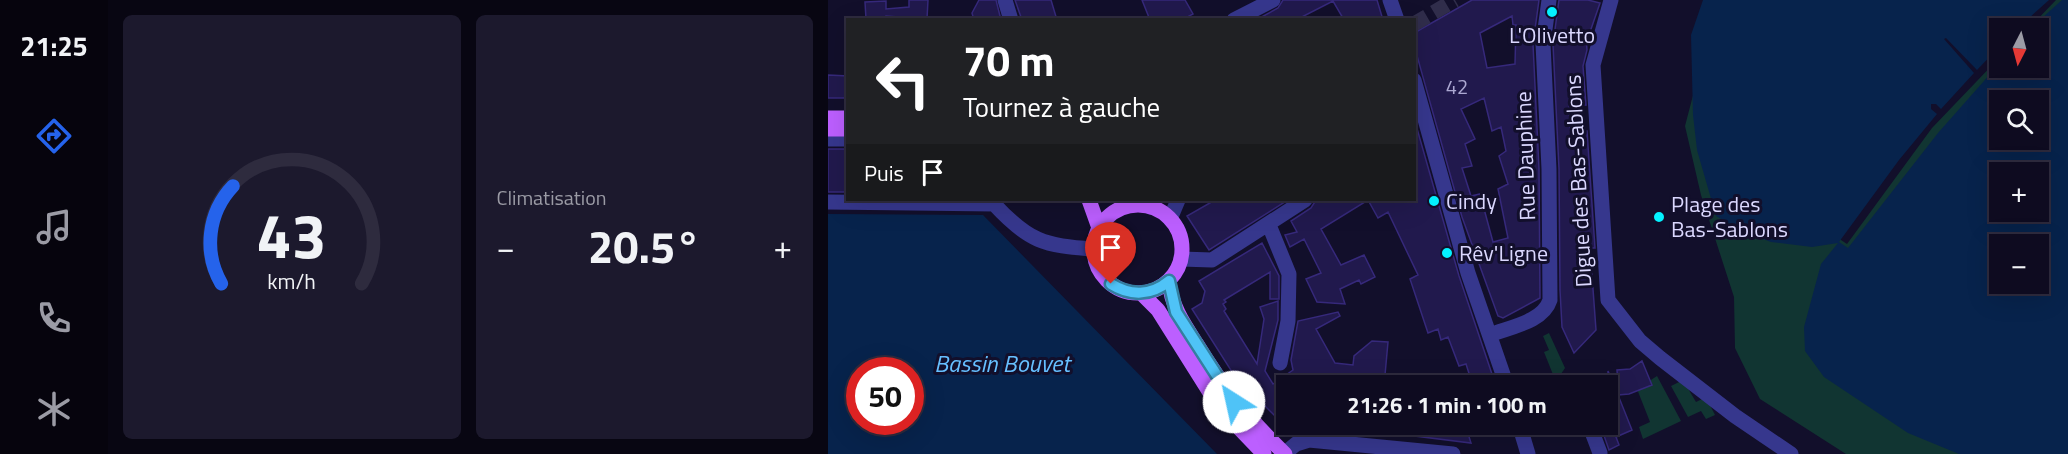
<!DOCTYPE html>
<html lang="fr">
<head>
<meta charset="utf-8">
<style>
	:root { --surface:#0e0b20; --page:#1c192d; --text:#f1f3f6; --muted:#9b9ba5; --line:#2e2b3e; --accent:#2563eb }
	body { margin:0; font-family:"Titillium Web",sans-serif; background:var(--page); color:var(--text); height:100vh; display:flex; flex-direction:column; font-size:22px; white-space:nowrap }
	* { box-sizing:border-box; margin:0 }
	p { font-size:20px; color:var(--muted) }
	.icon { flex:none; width:33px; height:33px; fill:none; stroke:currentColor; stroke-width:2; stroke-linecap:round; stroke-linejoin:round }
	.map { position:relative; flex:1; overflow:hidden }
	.sheet { display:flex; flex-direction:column; gap:15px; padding:15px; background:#080612; width:720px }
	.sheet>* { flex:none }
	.top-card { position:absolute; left:18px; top:18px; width:570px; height:183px; border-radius:0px; box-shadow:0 6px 24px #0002,0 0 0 2px var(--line); background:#202124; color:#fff; overflow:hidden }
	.needle { width:39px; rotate:186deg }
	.fabs { position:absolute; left:1161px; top:18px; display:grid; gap:12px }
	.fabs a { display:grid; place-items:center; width:60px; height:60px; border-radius:0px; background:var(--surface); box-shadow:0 6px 24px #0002,0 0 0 2px var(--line); font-size:30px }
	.speed { position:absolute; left:18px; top:357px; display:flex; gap:12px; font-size:30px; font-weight:700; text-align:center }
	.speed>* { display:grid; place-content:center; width:78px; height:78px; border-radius:50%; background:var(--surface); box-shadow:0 6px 24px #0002,0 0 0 2px var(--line); line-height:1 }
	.speed .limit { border:9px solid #d22; background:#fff; color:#111 }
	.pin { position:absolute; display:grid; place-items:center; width:51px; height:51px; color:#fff; margin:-62px -26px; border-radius:50% 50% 50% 0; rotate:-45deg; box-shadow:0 0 6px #0007 }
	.pin .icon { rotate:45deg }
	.me { position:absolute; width:66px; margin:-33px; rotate:325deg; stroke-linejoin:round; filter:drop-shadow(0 0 4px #0008) }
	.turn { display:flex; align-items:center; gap:21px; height:126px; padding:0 18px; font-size:27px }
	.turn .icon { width:78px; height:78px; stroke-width:2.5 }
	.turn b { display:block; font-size:42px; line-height:51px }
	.then { display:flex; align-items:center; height:57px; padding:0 18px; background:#0003; gap:12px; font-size:22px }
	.big { font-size:45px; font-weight:700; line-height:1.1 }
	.sheet .card { flex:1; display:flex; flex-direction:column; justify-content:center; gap:9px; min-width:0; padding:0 21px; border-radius:9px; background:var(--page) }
	.sheet .dial { align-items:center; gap:0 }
	.dial svg { height:156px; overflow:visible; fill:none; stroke:var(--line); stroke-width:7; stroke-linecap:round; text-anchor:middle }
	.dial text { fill:var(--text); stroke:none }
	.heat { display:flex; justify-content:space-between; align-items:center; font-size:33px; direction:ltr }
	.sheet .tiles { flex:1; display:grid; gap:15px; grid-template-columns:repeat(2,1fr) }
	.trip { position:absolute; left:448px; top:375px; width:342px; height:60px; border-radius:0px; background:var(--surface); box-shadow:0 6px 24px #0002,0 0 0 2px var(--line); font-weight:700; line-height:60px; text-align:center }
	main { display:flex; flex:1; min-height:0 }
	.dock { display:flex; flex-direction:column; width:108px; justify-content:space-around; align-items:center; background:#06040d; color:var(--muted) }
	.dock .icon { width:42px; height:42px }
	.dock .selected { color:var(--accent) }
	.dock b { font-size:27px; color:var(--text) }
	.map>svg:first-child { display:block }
	.green { fill:#113532; fill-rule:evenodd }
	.water { fill:#07234c; fill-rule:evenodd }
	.building { fill:#21194d; stroke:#36297b; stroke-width:1.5; fill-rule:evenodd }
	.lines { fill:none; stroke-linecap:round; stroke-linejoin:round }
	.minor-tunnel { stroke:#302d4b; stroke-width:15; stroke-dasharray:15 8; stroke-linecap:butt }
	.minor { stroke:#36378d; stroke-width:15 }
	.major { stroke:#bc5fff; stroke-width:15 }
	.route-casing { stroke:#337fa1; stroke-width:15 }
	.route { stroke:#4fc3f7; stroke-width:10 }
	.poi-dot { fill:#04f2ff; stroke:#120f2b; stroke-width:2 }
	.labels { text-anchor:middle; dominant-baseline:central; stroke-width:6; stroke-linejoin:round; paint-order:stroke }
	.number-label { font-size:20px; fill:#aca8d2 }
	.poi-label { font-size:22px; fill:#dbd8ff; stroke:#120f2b; text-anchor:start }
	.street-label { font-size:22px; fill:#dbd8ff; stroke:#120f2b }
	.water-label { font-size:24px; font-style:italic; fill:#66bfff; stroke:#120f2b }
</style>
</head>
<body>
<main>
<nav class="dock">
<b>21:25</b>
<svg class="icon selected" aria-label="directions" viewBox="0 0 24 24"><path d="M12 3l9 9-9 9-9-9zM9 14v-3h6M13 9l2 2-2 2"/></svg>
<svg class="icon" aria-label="music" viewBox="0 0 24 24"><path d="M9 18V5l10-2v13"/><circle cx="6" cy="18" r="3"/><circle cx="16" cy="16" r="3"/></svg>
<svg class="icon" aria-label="phone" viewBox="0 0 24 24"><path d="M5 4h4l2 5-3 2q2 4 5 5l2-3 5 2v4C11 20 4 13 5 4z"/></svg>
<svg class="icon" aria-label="climate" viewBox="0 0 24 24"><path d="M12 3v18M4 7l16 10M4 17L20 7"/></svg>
</nav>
<section class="sheet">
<div class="tiles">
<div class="card dial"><svg viewBox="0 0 100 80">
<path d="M14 69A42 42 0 1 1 86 69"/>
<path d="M14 69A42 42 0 0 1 20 19" stroke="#2563eb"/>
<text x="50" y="56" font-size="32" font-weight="700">43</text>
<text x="50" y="72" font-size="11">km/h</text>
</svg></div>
<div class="card"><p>Climatisation</p>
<div class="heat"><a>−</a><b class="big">20.5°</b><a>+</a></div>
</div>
</div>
</section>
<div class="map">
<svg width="1240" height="454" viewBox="0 0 1240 454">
	<rect width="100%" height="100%" fill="#120f2b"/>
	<path class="green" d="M1228 0H1240V454H1018L932 399 907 348 906 297 873 195 857 126 879 42 1013 240 1019 244 1104 128 1171 58 1172 68H1210V28H1201ZM1172 100H1210V140H1172ZM1172 172H1210V212H1172ZM1172 244H1210V284H1172Z
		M721 333 737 368 733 374V379L728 382 716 352 721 350 715 336Z
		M829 376 853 421 815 439 811 427 822 422 809 389Z
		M855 380 868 402 878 397 887 415 878 419 873 411 860 417 843 386Z"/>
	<path class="water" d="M875 0H1221L1190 28H1172L1171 47 1149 70 1118 38 1116 39 1146 73 1113 109 1108 104H1103V109L1109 114 1071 160 1011 242 1020 248 1110 133 1171 64 1172 68H1210V28H1203L1234 0H1240V454H1131L1080 433 996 377 977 351 976 327 993 264 1010 243 984 247 943 242 912 230 888 216 869 150 865 115 863 35ZM1172 100H1210V140H1172ZM1172 172H1210V212H1172ZM1172 244H1210V284H1172Z
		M0 214 155 215 389 454H0ZM32 370H82V422H32Z"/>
	<path class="building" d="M81 0H100L99 19 58 16V19H38L37 2 58 1V9L81 7Z
		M151 0H168L173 20H146L144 13Z
		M187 0H223L229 20H194Z
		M314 0H357L365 14 354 20H322Z
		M455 0H549L555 20H516L505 1 468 20H428L450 8Z
		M644 0H711L705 44 711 169 712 298 675 318 670 316 634 217 586 45V33ZM684 16 685 25H688L687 64 659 68 652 33ZM656 98 664 131 673 127 678 151 671 156 680 184 670 189 680 238 665 242 652 194 643 196 634 168 644 166 637 144 647 139 633 109Z
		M731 0H760L772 3 762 32 758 35 759 50 755 66 758 105 741 106 742 132 759 131 767 248H762L768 330 746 353 734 327 732 290 731 169 725 44Z
		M0 75 20 76V98H0Z
		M586 118 631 276 668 386H645L638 364 631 366 620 337 613 340 610 329 600 333 582 279 590 275 560 212 550 218 540 200 493 229 513 265 536 255 547 277 533 284 531 280 512 289 517 304 489 302 478 279 493 273 476 239 462 247 457 235 469 232 463 221 483 208 488 200H586Z
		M0 149H20V192H0Z
		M387 200H460L381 250 359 216Z
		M434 243 451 276V299H442V272L396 300 398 302 395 304 398 309 396 311 429 364 436 319 432 307 450 301V320L437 371 445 384 465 370 463 360 470 321 510 312 512 316 488 329 507 363 525 365 526 356 544 341 560 342 556 386H490L483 374 466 386H459V390L449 397 459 407V428L415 384 408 371 404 372 364 309 374 303 377 291 371 281Z
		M814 361 824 385 801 394 790 395 804 430 788 437 791 445 781 450 772 424H780V371L786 386 790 384 789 370 802 369Z
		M505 424H528L527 435 505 433Z
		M555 424H637L643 443 555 432Z"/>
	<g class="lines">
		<path class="minor-tunnel" d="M586 24 627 0"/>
		<path class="minor" d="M177 0 183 20
			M562 0 569 20
			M783 0 765 65 780 300 812 341 832 358 907 416 963 454
			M406 20 445 0
			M586 80 640 273 679 386
			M0 139H20
			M322 200 323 207
			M0 202 166 204C200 241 216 246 266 249
			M342 219 350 200
			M441 225 461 274 460 321 452 363
			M353 259 384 260 477 200
			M662 335C682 327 715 322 722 300L721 169 715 44 721 0
			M691 424 700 454
			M761 424 772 453
			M456 454 468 444 481 440 625 454"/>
		<path class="major" d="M0 118H20
			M0 129H20
			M261 200 271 228
			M266 249a44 44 0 1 1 88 0a44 44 0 1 1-88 0Z
			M341 281C343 305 355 323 368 343 396 389 418 416 457 454
			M313 293 330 310 391 407 436 454"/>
	</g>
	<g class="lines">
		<g class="route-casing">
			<path id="route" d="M283 284C302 296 323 296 341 281L348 312 406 402"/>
		</g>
		<use href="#route" class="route"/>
	</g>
	<g class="poi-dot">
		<circle cx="724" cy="12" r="6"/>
		<circle cx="606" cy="201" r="6"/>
		<circle cx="831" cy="217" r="6"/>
		<circle cx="619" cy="253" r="6"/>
	</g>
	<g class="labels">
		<g class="number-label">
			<text x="629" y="86">42</text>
		</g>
		<g class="poi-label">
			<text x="724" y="35" text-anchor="middle">L'Olivetto</text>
			<text x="618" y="201">Cindy</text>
			<text x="843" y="204">Plage des<tspan x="843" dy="25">Bas-Sablons</tspan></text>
			<text x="631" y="253">Rêv'Ligne</text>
		</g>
		<g class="street-label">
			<text transform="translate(697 156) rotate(-92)">Rue Dauphine</text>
			<text transform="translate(750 181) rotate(-93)">Digue des Bas-Sablons</text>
		</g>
		<g class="water-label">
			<text x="174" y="363">Bassin Bouvet</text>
		</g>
	</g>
</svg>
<div class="fabs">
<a><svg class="needle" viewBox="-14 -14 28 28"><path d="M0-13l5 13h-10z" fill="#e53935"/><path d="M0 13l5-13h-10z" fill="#9b9ba5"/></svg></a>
<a><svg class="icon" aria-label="search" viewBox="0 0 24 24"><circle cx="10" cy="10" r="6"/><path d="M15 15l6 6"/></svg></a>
<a>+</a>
<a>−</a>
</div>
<div class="speed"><div class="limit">50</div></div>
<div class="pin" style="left:283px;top:284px;background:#d93025"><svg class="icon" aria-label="arrive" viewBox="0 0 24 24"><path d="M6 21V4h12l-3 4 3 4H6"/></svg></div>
<svg class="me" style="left:406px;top:402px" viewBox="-20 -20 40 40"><circle r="19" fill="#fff"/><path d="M0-13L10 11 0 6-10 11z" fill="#4fc3f7"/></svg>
<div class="trip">21:26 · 1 min · 100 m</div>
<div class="top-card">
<div class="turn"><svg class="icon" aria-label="left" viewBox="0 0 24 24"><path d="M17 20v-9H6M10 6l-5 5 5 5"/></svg><div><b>70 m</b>Tournez à gauche</div></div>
<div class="then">Puis<svg class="icon" aria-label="arrive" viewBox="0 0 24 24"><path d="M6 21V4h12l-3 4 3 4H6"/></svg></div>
</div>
</div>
</main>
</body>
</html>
